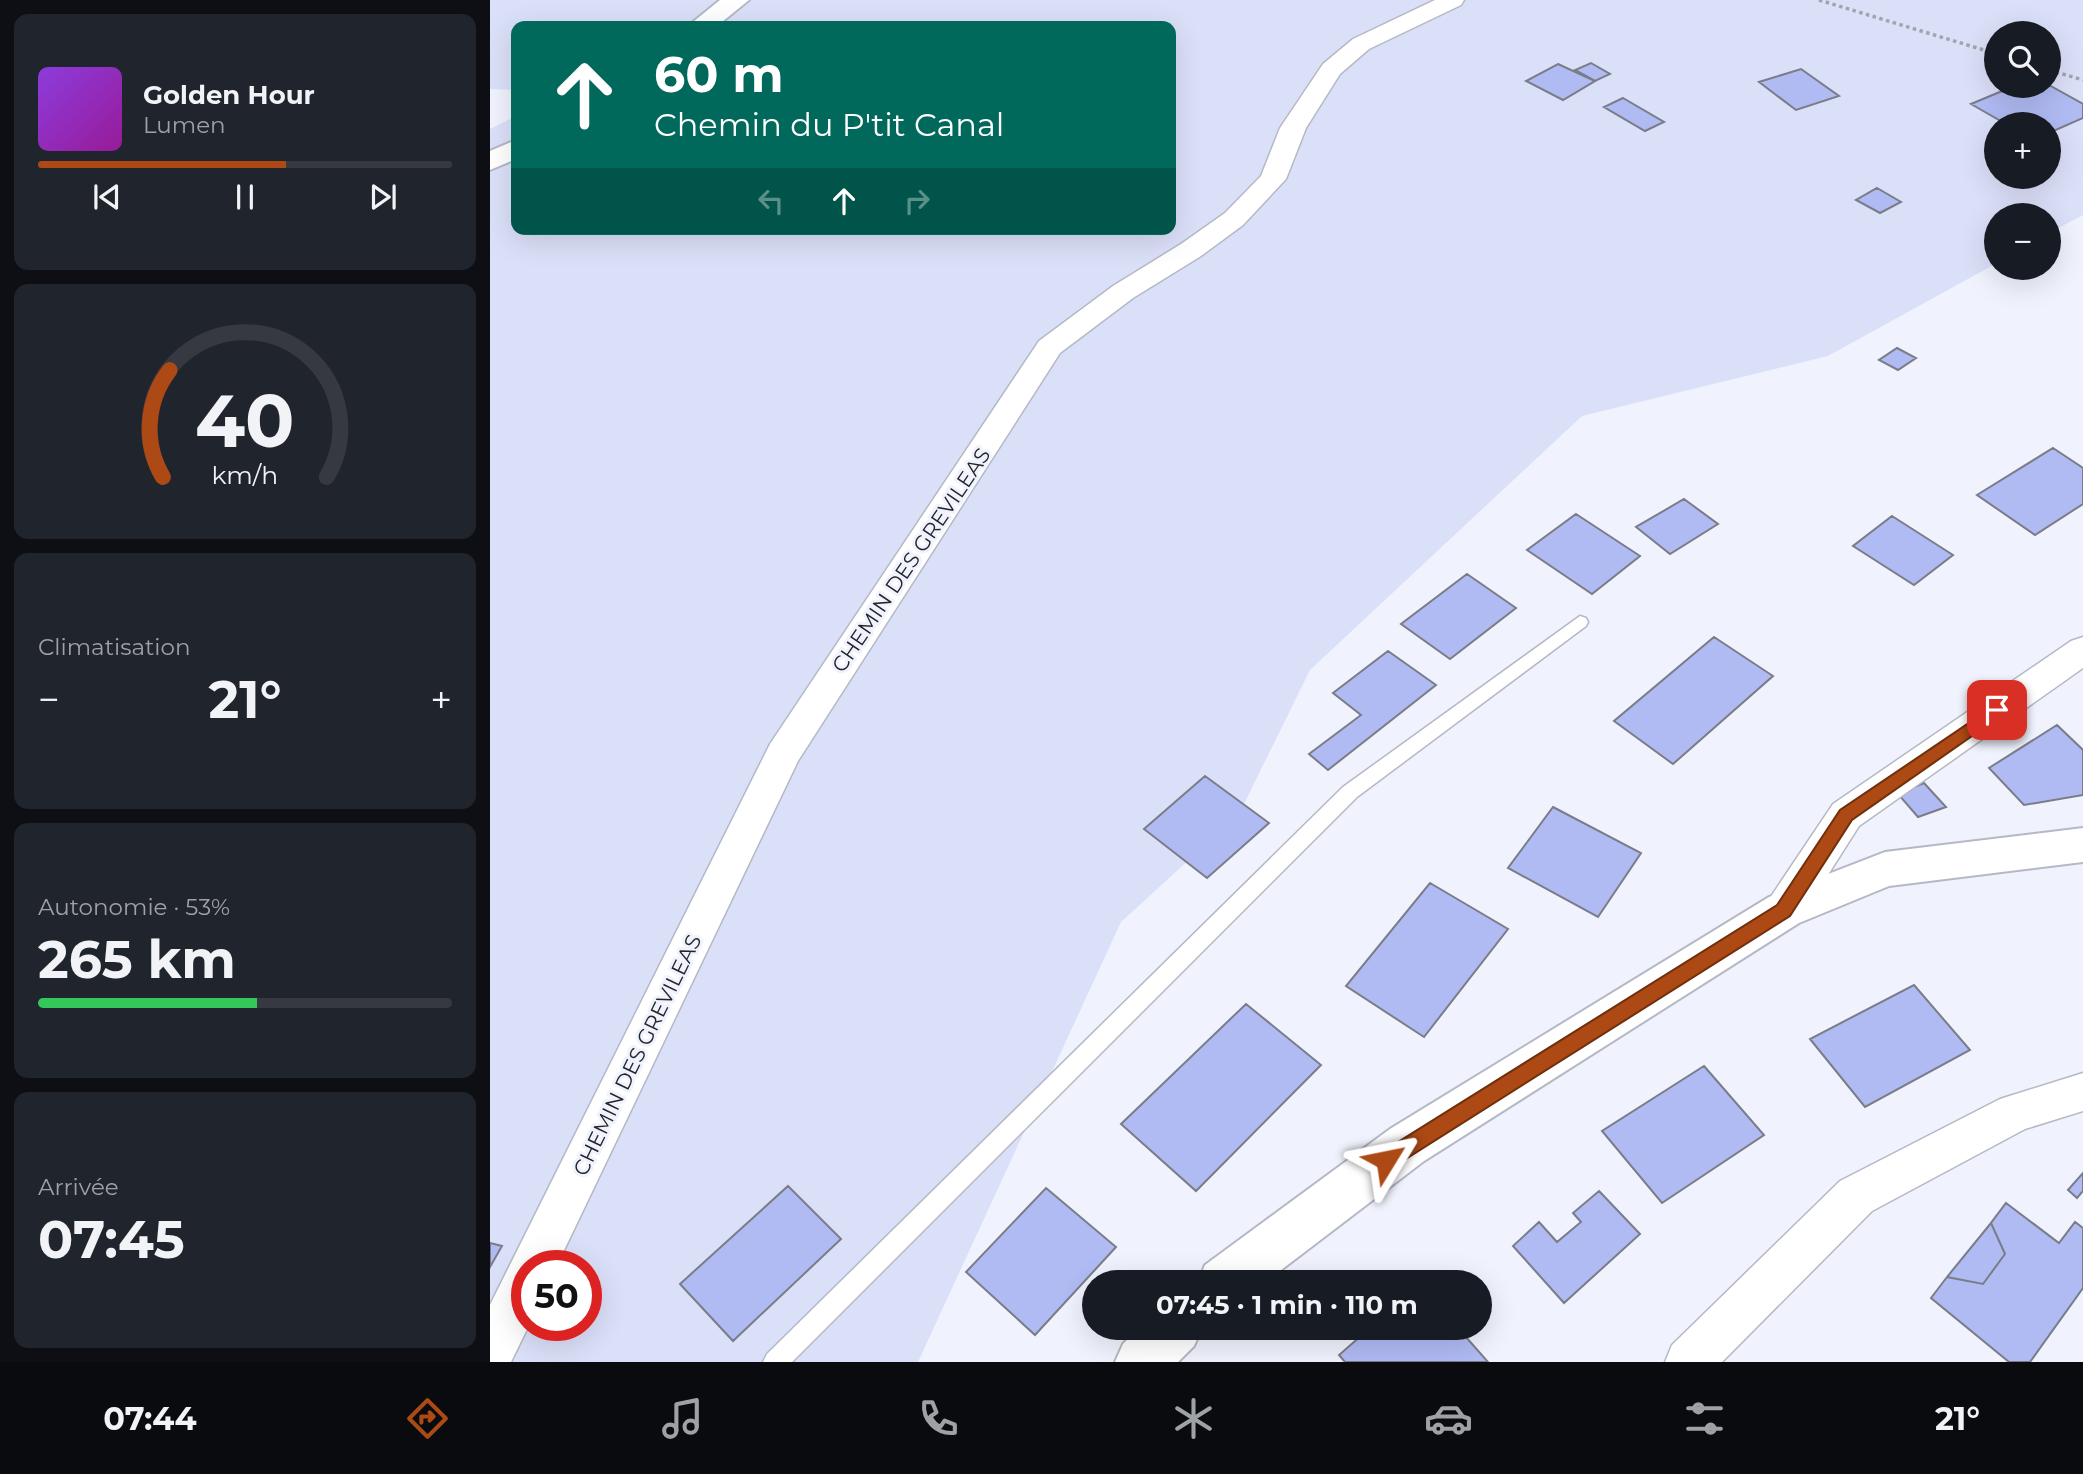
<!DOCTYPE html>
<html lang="fr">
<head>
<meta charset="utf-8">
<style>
	:root { --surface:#171b24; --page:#20242c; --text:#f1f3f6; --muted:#9ea1a6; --line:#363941; --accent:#ac4914 }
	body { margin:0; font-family:Montserrat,sans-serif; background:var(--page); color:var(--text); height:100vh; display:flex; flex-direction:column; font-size:26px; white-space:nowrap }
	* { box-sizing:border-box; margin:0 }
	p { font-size:23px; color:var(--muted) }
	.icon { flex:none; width:38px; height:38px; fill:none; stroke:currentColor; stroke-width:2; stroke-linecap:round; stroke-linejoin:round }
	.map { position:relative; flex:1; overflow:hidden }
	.drawer { display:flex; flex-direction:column; gap:14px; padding:14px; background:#0d0f14; width:490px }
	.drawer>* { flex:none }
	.top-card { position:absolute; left:21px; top:21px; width:665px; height:214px; border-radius:14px; box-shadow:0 7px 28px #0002; background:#00695c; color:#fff; overflow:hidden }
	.buttons { position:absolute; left:1494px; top:21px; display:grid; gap:14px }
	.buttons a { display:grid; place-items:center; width:77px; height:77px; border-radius:50%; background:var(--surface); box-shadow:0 7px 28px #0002; font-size:35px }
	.speed { position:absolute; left:21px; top:1250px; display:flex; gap:14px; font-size:35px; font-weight:700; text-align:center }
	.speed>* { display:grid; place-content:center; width:91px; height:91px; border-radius:50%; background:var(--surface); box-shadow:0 7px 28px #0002; line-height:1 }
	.speed .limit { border:10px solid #d22; background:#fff; color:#111 }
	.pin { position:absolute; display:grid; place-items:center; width:60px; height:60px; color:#fff; margin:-30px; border-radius:14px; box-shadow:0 4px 10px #0006 }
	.me { position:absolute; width:77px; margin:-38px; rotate:55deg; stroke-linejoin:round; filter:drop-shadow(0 0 5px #0008) }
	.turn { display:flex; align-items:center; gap:24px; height:147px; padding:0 28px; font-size:32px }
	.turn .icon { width:91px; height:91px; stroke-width:2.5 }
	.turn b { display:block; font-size:49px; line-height:60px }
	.lanes { display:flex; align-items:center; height:66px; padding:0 28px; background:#0003; justify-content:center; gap:35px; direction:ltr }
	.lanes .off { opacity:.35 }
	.big { font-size:52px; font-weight:700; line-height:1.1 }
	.drawer .card { flex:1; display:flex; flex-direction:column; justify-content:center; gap:10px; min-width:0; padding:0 24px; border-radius:14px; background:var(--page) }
	.drawer .dial { align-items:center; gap:0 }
	.dial svg { height:182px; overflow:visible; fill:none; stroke:var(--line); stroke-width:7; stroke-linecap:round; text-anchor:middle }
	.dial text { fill:var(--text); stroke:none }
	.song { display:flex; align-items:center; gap:21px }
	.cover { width:84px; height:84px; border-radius:10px; background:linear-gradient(135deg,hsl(270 70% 55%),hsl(300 70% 35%)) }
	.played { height:7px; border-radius:4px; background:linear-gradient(90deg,var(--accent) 60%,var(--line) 60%) }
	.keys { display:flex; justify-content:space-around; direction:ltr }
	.heat { display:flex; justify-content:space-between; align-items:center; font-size:38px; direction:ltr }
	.charge { height:10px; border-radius:5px; background:linear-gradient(90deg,#34c759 53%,var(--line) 0) }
	.trip { position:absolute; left:592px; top:1270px; width:410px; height:70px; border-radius:35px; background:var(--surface); box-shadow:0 7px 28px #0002; font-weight:700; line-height:70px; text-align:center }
	.tabs { display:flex; height:112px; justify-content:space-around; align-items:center; background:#090b0e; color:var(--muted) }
	.tabs .icon { width:49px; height:49px }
	.tabs .on { color:var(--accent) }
	.tabs b { font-size:32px; color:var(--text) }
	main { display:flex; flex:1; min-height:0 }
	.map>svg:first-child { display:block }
	.green { fill:#dbe0f9; fill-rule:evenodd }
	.building { fill:#b0bbf4; stroke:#7a7c88; stroke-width:2 }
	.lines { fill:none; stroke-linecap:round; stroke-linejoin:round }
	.lane-casing { stroke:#b5b8c5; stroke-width:3 }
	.street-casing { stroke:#b5b8c5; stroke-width:3 }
	.secondary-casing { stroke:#b5b8c5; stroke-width:4 }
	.path { stroke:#a2a4ac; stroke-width:3.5; stroke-dasharray:3.5 3.5; stroke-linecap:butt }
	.lane { fill:#fff; fill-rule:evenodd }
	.street { fill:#fff; fill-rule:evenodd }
	.secondary { fill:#fff; fill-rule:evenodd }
	.route { fill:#ac4914; stroke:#702f0d; stroke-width:2 }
	.labels { text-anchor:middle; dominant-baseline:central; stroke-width:6; stroke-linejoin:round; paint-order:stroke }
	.street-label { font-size:21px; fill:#242529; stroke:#f0f3fd }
</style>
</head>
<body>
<main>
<section class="drawer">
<div class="card">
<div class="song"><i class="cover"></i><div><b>Golden Hour</b><p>Lumen</p></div></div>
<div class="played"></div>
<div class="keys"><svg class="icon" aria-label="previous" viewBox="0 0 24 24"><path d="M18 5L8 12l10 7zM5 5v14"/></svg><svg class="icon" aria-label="pause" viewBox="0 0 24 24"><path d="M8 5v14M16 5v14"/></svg><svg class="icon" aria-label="next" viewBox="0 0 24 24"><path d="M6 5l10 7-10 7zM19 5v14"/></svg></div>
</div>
<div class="card dial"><svg viewBox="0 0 100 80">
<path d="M14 69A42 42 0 1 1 86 69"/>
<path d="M14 69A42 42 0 0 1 17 22" stroke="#ac4914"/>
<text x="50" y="56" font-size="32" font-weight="700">40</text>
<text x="50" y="72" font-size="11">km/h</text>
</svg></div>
<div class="card"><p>Climatisation</p>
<div class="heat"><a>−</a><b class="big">21°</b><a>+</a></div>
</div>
<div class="card"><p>Autonomie · 53%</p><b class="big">265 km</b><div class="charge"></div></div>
<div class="card"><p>Arrivée</p><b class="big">07:45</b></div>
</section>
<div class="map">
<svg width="1593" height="1362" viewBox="0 0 1593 1362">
	<rect width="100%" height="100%" fill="#f0f3fd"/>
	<path class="green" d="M0 0H1593V215L1559 233V215H1507V263L1338 356 1092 416 820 670 749 814 631 922 428 1362H0V129L26 116V229H681V26H26V90L0 89ZM1507 33H1559V86H1507ZM1507 124H1559V177H1507ZM37 1265H96V1325H37Z"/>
	<path class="building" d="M1101 63 1120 74 1105 81 1085 70Z
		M1068 64 1105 81 1073 100 1036 81Z
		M1311 69 1349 96 1306 110 1269 82Z
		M1559 85 1593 104V118L1559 133V124H1516L1481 104 1524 86Z
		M1133 98 1174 122 1155 131 1114 107Z
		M1387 188 1411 202 1390 213 1366 200Z
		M1407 348 1426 358 1408 370 1389 360Z
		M1563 448 1593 468V504L1545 535 1487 495Z
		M1194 499 1228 524 1180 554 1146 527Z
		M1086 514 1150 556 1102 594 1037 550Z
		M1402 516 1463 555 1424 585 1363 546Z
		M977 574 1026 608 960 659 911 624Z
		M1224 637 1283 676 1183 764 1124 721Z
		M898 651 946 685 838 770 819 754 871 715 843 693Z
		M1567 725 1593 750V795L1534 805 1499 768Z
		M715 776 779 823 717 878 654 829Z
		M1434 783 1456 807 1428 817 1408 794Z
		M1063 807 1151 853 1108 917 1018 868Z
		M940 883 1018 929 934 1037 856 986Z
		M1424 985 1480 1050 1375 1107 1320 1039Z
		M756 1004 831 1065 706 1191 631 1124Z
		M1214 1066 1274 1135 1172 1203 1112 1131Z
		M1593 1173V1191L1587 1198 1578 1190Z
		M298 1186 351 1239 243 1341 190 1284Z
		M556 1188 626 1247 545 1335 476 1272Z
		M1109 1191 1150 1234 1074 1303 1023 1246 1049 1222 1067 1242 1091 1222 1083 1213Z
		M1516 1203 1569 1243 1585 1222 1593 1228V1288L1540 1362H1519L1441 1298 1457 1277 1493 1284 1515 1254 1501 1223Z
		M1501 1223 1515 1254 1493 1284 1457 1277Z
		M0 1243 12 1246 0 1267Z
		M880 1328H968L998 1362H855L849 1355Z"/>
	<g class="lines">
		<g class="lane-casing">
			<path id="lane" d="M1090 616 1096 618 1098 622 1096 626 867 797 302 1362H273L277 1354 853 787Z"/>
		</g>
		<g class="street-casing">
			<path id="street" d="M945 0H974L971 5 879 49 850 74 816 128 796 179 753 225 711 256 643 298 570 353 308 761 67 1265H37V1325H39L21 1362H0V1305L280 744 549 341 623 286 691 244 735 213 771 176 790 128 833 64 863 39Z
				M1593 637V668L1369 826 1308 922 1294 926 1280 922 1274 910 1280 898 1343 804 1581 641Z
				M1593 1073V1111L1535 1129 1382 1211 1232 1362H1175L1182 1345 1350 1181 1510 1099Z"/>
		</g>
		<g class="secondary-casing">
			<path id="secondary" d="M230 0H259L227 26H198Z
				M26 140V159L0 170V151Z
				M1593 828V862L1399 886 1309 923 934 1161 774 1283H708L715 1265 900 1129 1279 897 1395 852Z
				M649 1328H712L704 1346 688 1362H625L633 1344Z"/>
		</g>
		<path class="path" d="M1329 0 1507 54
			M1559 70 1593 80"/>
		<use href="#lane" class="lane"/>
		<use href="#street" class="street"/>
		<use href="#secondary" class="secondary"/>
	</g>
	<path class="route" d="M1507 704 1512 706 1515 710 1512 715 1362 820 1300 916 903 1167 896 1170 889 1167 886 1160 889 1154 1287 905 1350 810Z"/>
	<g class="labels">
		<g class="street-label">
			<text transform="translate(421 560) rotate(-56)">CHEMIN DES GREVILEAS</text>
			<text transform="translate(147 1055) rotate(-64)">CHEMIN DES GREVILEAS</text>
		</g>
	</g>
</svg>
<div class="buttons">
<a><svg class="icon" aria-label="search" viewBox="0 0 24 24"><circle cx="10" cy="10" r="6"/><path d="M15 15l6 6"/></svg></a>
<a>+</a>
<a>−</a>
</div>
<div class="speed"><div class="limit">50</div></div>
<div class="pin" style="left:1507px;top:710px;background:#d93025"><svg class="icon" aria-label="arrive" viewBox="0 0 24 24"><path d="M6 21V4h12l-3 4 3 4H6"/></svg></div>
<svg class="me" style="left:896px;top:1160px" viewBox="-20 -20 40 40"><path d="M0-17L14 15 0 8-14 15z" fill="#ac4914" stroke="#fff" stroke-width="4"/></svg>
<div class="trip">07:45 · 1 min · 110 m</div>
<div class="top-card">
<div class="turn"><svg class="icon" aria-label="ahead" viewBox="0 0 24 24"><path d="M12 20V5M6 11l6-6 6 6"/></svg><div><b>60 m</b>Chemin du P'tit Canal</div></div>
<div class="lanes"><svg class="icon off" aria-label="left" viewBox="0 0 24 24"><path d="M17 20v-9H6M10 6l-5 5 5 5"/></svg><svg class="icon" aria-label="ahead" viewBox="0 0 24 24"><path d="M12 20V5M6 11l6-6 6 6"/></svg><svg class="icon off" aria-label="right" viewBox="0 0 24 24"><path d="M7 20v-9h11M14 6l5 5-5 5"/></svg></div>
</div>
</div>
</main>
<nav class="tabs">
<b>07:44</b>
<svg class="icon on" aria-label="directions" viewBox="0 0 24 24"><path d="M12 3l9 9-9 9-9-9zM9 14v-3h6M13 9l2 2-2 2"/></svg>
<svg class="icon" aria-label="music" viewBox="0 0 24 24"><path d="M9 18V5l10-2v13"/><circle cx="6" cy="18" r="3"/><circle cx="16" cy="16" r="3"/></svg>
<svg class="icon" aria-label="phone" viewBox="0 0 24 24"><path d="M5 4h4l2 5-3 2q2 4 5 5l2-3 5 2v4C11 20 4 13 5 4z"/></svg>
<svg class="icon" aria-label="climate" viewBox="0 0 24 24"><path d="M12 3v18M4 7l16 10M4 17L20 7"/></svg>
<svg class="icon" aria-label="car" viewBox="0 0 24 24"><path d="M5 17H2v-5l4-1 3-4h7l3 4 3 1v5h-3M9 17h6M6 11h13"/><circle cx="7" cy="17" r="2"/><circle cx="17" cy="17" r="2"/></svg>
<svg class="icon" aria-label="filters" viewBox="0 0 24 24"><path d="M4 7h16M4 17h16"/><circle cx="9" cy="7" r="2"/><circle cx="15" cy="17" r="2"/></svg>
<b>21°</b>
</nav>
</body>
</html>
